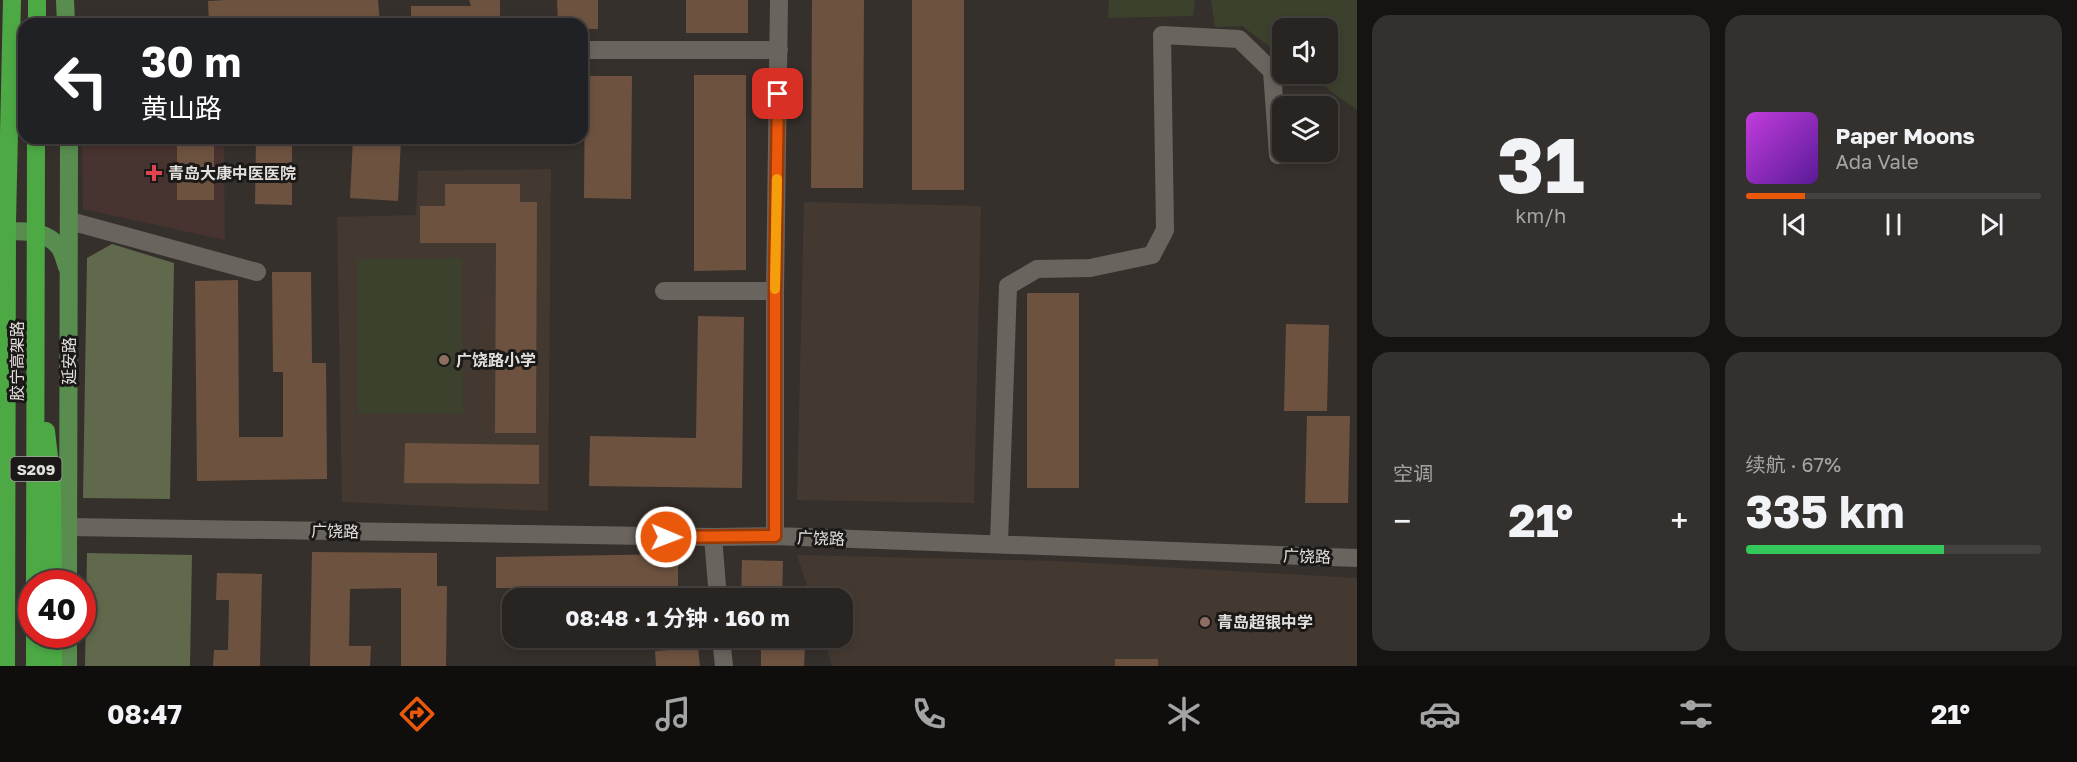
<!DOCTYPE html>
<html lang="zh">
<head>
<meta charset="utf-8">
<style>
	:root { --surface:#282421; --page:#34302e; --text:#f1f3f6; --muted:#a5a4a5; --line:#44413f; --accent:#ea580c }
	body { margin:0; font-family:"Golos Text","Noto Sans SC",sans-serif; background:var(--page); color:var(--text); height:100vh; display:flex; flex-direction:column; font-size:22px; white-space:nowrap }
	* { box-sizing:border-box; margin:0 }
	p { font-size:20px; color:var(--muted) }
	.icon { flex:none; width:33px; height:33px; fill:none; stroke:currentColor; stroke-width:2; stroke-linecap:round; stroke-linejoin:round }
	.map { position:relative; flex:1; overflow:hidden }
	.drawer { display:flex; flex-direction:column; gap:15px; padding:15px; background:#161412; width:720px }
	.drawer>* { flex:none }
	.top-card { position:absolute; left:18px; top:18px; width:570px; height:126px; border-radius:18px; box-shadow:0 3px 9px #0003,0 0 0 2px var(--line); background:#202124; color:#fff; overflow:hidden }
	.fabs { position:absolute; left:1272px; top:18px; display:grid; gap:12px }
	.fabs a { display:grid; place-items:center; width:66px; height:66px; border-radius:12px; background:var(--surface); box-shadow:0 3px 9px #0003,0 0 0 2px var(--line); font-size:30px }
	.speed { position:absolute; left:18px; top:570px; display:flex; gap:12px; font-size:30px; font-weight:700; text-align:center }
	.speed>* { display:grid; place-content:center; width:78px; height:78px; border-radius:50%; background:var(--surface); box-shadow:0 3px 9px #0003,0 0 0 2px var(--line); line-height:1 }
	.speed .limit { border:9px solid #d22; background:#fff; color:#111 }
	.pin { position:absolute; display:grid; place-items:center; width:51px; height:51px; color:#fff; margin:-26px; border-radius:12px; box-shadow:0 3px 9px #0006 }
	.me { position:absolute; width:66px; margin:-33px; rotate:91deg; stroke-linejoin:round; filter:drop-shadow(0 0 4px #0008) }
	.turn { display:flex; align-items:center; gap:21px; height:126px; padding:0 24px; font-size:27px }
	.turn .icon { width:78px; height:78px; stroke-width:2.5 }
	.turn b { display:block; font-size:42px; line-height:51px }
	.big { font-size:45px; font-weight:700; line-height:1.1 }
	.drawer .card { flex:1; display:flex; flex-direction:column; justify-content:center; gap:9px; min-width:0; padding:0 21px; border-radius:18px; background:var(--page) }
	.drawer .dial { align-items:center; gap:0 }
	.dial b { font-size:78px; line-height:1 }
	.song { display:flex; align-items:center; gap:18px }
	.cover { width:72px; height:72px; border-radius:9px; background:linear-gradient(135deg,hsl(290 70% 55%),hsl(270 70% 35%)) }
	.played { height:6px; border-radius:3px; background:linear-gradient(90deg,var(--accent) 20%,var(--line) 20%) }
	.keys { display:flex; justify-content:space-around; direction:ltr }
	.heat { display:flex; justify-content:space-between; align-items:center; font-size:33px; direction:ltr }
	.charge { height:9px; border-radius:4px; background:linear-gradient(90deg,#34c759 67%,var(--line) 0) }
	.drawer .tiles { flex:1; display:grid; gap:15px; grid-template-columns:repeat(2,1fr) }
	.trip { position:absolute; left:502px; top:588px; width:351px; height:60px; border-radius:18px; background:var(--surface); box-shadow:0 3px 9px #0003,0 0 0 2px var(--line); font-weight:700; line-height:60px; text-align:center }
	.dock { display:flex; height:96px; justify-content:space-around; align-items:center; background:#100e0d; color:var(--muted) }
	.dock .icon { width:42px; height:42px }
	.dock .on { color:var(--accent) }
	.dock b { font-size:27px; color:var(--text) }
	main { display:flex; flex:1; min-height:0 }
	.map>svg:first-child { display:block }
	.built { fill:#443931 }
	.medical { fill:#473330 }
	.green { fill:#3b412c }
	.forest { fill:#60694c }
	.building { fill:#6d5240 }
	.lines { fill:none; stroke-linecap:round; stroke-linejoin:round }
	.minor { stroke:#6a645f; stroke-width:18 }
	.major { stroke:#588d4f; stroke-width:18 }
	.highway { stroke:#4ca944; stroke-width:18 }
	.route-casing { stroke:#983908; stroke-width:15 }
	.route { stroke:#ea580c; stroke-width:10 }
	.slow { stroke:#f59e0b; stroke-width:10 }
	.health-dot { fill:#e0444e; stroke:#1b1917; stroke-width:2 }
	.education-dot { fill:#8d6e63; stroke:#1b1917; stroke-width:2 }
	.labels { text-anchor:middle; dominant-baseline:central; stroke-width:6; stroke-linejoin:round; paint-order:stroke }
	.shield { fill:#1b1917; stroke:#a6a3a0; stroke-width:1.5 }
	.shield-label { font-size:15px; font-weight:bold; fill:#e2dedb }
	.poi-label { font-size:16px; font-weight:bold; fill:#e2dedb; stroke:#1b1917; text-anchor:start }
	.street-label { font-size:16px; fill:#e2dedb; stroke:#1b1917 }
</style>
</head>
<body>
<main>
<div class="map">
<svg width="1357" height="666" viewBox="0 0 1357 666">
	<rect width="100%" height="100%" fill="#36302c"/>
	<path class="built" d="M551 169 548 511 342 502 337 217 416 215 418 171Z
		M804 202 981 206 974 503 797 500Z
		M797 555 1054 561 1357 578V666H832L823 638H843V598H811Z"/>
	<path class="medical" d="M82 138H224L225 240 83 209Z"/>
	<path class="green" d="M1109 0H1195L1193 16 1108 18Z
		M1211 0H1357V110L1307 74H1328V28H1282V56L1242 26 1215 27Z
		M462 258 463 414H358L357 259Z"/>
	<path class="forest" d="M112 244 174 263 170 499 83 498 87 258Z
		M87 553 192 555 190 666H85Z"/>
	<path class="building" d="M226 0H378L380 24H209L208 1Z
		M469 0H500V24H411V6H471Z
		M557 0H598V29H582V24H558Z
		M686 0H748V33H686Z
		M812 0H864L863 188H811Z
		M912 0H964V190H912Z
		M694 75H746V270L694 271Z
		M585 76H632L631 199 584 198Z
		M177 138H214V200H177Z
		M256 138H292V205L255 204Z
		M353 138H401L398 201 350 198Z
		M445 184H520V202H537L536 433H495L496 243H420V206H445Z
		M272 272H311L312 363H326L327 479 197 481 195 281 238 280 239 437H283V372H273Z
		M1027 293H1079V488H1027Z
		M698 316 744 317 742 488 589 486 590 436 696 438Z
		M1286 324 1329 325 1327 411H1284Z
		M1307 416H1350L1348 503H1305Z
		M405 443 539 445V484L404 483Z
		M312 552 437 553V586H447L446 666H401V588L350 589 349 646H371L370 666H310Z
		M678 554V598H634V589H550L551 598H518V588H496V557Z
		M742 560 783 561 782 598H741Z
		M217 573 262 574 260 666H213L214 650H228L229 600H216Z
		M519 638H551L552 645 519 646Z
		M739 638H781V642H739Z
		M761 646 805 647 804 666H761Z
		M698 648 700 666H656L655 651Z
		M1115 659H1158V666H1115Z"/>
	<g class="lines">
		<path class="minor" d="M582 50H779
			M70 221 257 272
			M664 291H775
			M69 527 713 537 775 536 1357 558
			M775 536V291L779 0
			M713 537 718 598
			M999 543 1008 286 1037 269 1090 268 1152 255 1165 230 1162 35 1239 39 1272 71 1278 155
			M721 638 724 666"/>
		<path class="major" d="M65 0 66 24
			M0 231C21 231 46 229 60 248 63 253 65 261 67 267
			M68 584 69 138
			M68 666V634"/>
		<path class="highway" d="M37 24V0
			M46 431 52 483 53 584
			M35 584 36 138
			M53 634V666
			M6 666 7 222 12 0
			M35 666V634"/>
	</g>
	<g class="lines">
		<g class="route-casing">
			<path id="route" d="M666 537 775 536V291L778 94"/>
		</g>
		<use href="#route" class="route"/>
		<path class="slow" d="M775 289 777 179"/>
	</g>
	<path class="health-dot" d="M151 164h6v6h6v6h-6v6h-6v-6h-6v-6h6z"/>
	<g class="education-dot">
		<circle cx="444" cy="360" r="6"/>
		<circle cx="1205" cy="622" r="6"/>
	</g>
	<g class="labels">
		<rect class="shield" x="10.5" y="457" width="51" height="24" rx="4.5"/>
		<g class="shield-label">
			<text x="36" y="469">S209</text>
		</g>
		<g class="poi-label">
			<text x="168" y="173">青岛大康中医医院</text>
			<text x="456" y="360">广饶路小学</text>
			<text x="1217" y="622">青岛超银中学</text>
		</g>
		<g class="street-label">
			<text transform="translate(17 361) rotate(-90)">胶宁高架路</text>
			<text transform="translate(69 361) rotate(-90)">延安路</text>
			<text transform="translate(335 531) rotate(1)">广饶路</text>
			<text transform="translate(821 538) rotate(2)">广饶路</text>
			<text transform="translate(1307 556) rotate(2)">广饶路</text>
		</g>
	</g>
</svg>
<div class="fabs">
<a><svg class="icon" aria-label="sound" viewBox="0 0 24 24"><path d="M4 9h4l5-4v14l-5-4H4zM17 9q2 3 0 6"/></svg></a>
<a><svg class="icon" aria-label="layers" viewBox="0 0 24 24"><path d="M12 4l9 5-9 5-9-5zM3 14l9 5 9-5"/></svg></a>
</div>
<div class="speed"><div class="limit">40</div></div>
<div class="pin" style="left:778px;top:94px;background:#d93025"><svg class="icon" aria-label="arrive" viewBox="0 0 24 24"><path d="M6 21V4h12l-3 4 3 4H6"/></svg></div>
<svg class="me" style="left:666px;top:537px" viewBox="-20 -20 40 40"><circle r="17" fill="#ea580c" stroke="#fff" stroke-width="3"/><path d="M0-11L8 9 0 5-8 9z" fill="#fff"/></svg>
<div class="trip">08:48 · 1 分钟 · 160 m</div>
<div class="top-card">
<div class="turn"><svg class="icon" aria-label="left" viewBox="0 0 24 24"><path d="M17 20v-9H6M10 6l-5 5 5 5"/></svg><div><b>30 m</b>黄山路</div></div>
</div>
</div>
<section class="drawer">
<div class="tiles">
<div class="card dial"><b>31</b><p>km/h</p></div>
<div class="card">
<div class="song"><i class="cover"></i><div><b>Paper Moons</b><p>Ada Vale</p></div></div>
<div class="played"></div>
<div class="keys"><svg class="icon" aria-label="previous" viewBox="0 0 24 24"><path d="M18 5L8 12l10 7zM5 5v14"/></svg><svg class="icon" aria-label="pause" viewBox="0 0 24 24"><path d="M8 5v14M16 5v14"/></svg><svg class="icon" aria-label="next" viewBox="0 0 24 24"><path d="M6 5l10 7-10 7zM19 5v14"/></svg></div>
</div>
<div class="card"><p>空调</p>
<div class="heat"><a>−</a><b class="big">21°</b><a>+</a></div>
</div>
<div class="card"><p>续航 · 67%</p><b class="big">335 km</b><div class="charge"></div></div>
</div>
</section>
</main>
<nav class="dock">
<b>08:47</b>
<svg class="icon on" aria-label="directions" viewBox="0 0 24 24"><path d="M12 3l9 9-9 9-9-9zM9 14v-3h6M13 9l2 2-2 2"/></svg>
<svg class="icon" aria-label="music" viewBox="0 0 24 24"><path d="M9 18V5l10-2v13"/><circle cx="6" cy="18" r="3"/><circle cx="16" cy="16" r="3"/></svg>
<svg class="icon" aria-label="phone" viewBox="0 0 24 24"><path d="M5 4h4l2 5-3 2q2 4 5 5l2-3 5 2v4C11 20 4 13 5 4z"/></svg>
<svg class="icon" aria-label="climate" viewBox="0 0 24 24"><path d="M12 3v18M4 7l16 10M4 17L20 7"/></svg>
<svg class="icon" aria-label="car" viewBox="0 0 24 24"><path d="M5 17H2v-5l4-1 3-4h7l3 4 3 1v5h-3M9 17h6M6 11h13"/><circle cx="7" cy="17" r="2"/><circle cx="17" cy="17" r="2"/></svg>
<svg class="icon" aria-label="filters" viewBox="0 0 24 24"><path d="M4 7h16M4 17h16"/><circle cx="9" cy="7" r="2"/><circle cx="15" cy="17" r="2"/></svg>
<b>21°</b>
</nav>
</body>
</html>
